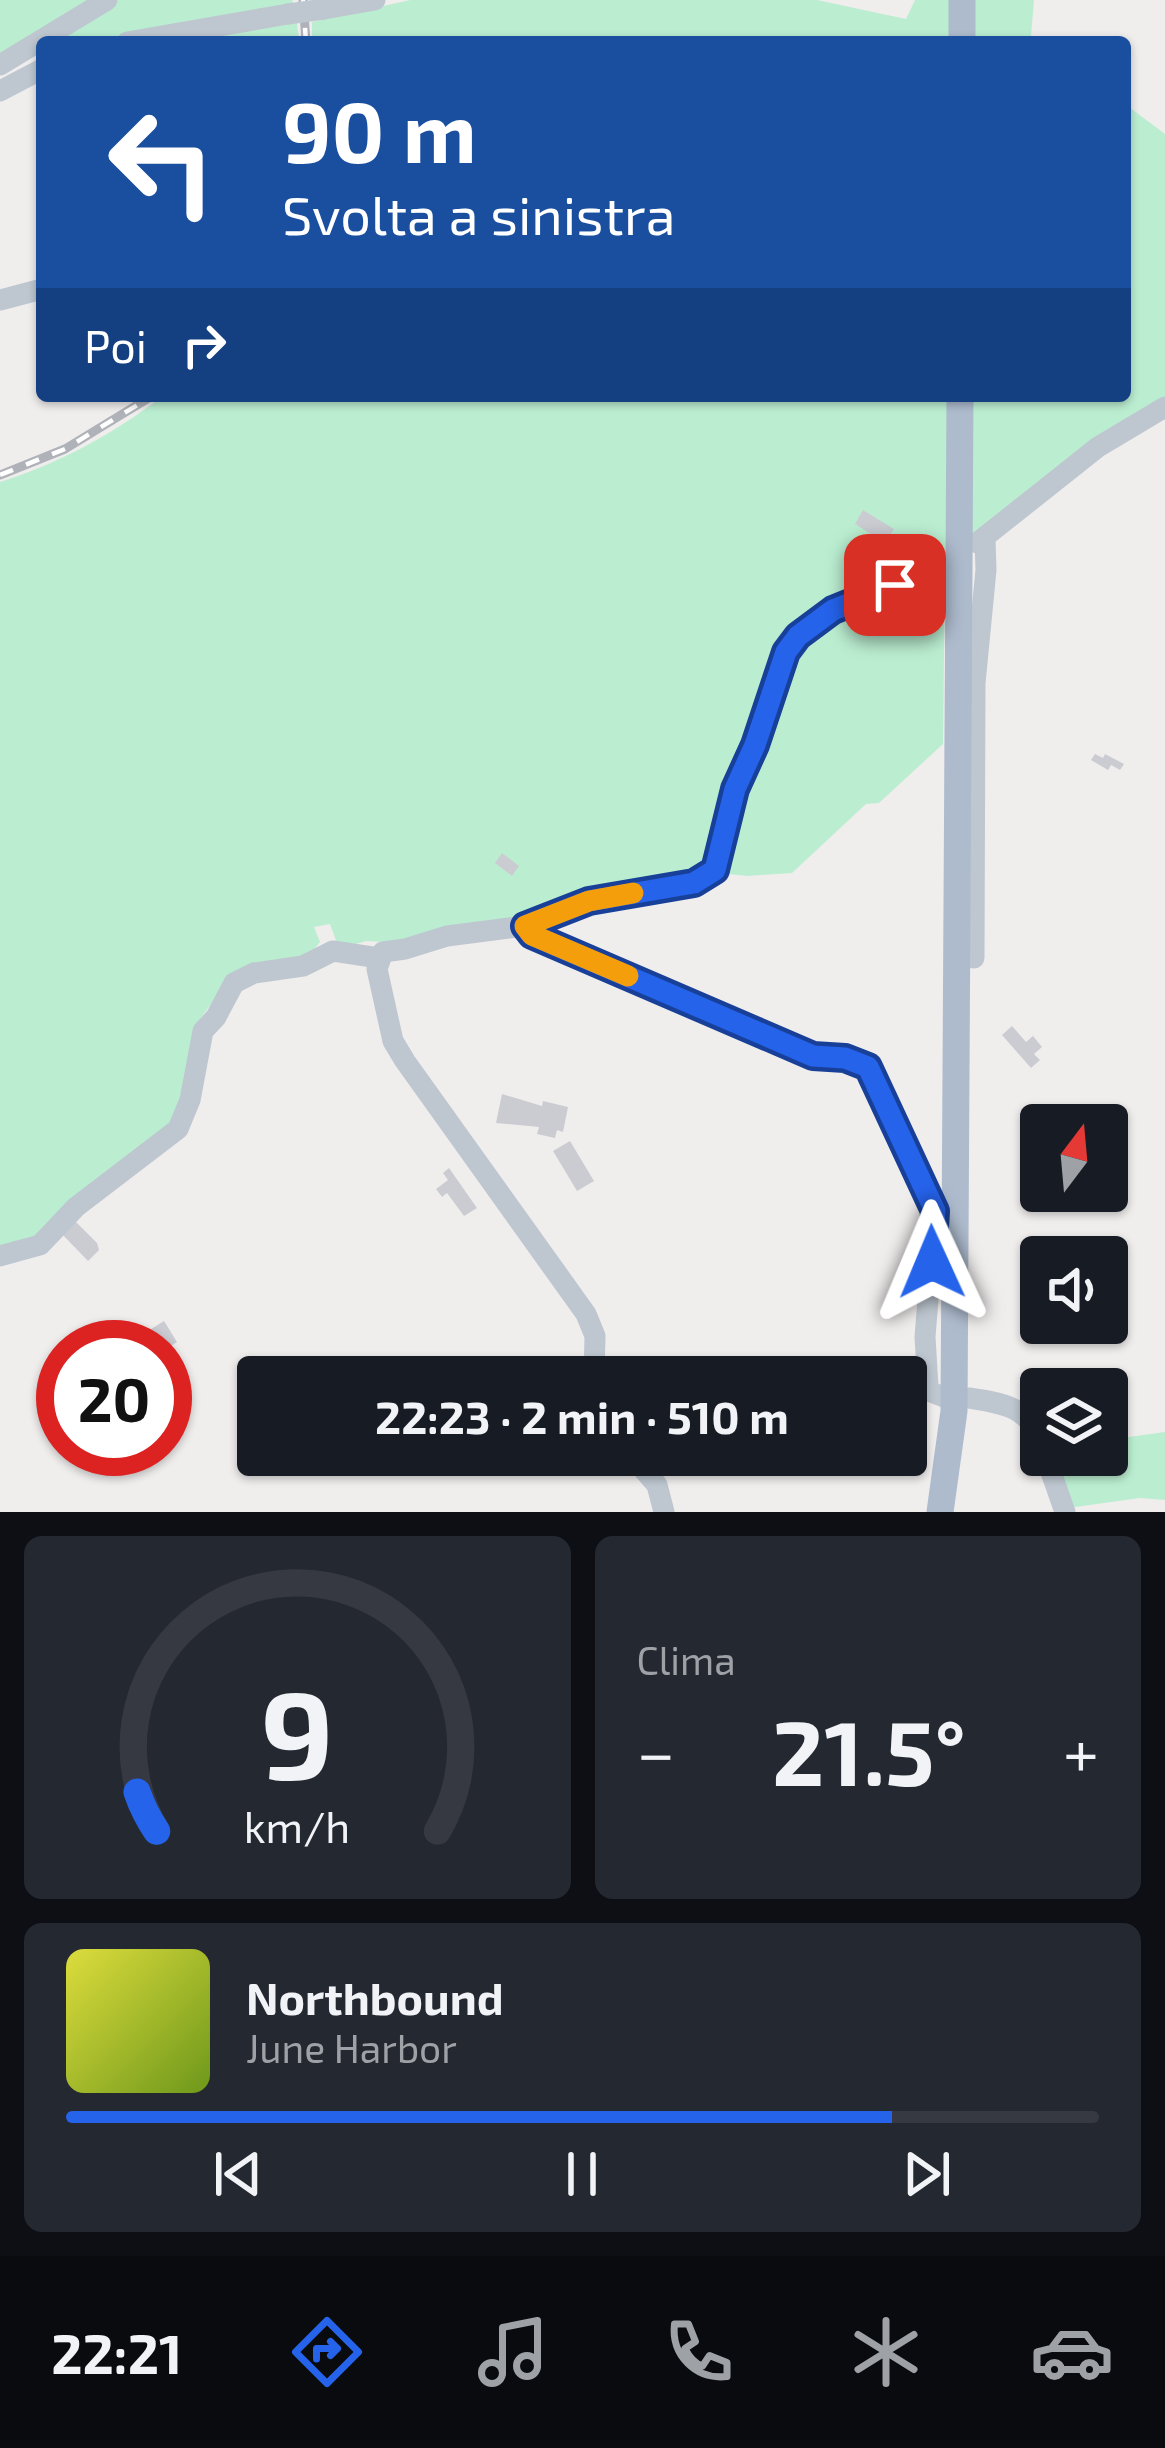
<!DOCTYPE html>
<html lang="it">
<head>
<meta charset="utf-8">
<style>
	:root { --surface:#171b24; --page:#242831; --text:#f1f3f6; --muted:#9ea1a6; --line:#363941; --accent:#2563eb }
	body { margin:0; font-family:"Exo 2",sans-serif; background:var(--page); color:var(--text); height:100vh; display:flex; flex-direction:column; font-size:45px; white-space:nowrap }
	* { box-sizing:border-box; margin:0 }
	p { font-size:39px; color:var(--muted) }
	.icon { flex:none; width:66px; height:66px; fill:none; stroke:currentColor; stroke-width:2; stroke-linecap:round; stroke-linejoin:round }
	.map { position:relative; height:1512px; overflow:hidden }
	.sheet { display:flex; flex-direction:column; gap:24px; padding:24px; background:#0d0f14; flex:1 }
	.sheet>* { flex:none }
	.banner { position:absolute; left:36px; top:36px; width:1095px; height:366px; border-radius:12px; box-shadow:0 3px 9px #0004; background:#1a4fa0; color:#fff; overflow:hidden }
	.needle { width:78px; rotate:16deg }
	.buttons { position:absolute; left:1020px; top:1104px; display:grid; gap:24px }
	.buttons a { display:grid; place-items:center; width:108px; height:108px; border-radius:12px; background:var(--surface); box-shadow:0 3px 9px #0004; font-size:60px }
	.speed { position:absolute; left:36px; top:1320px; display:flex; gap:24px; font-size:60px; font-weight:700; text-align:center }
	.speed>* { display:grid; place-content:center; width:156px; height:156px; border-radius:50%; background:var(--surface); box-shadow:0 3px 9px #0004; line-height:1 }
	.speed .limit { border:18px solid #d22; background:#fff; color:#111 }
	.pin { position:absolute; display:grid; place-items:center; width:102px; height:102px; color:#fff; margin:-51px; border-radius:24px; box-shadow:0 6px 18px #0006 }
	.me { position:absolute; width:132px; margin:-66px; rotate:359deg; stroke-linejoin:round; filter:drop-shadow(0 0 9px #0008) }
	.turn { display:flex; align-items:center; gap:42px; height:252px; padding:0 48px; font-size:54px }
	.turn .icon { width:156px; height:156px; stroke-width:2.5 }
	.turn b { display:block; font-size:84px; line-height:102px }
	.then { display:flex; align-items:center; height:114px; padding:0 48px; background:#0003; gap:24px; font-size:45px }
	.big { font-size:90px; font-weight:700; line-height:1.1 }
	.sheet .widget { flex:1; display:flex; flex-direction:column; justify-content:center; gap:18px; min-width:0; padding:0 42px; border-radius:18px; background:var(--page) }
	.sheet .dial { align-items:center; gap:0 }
	.dial svg { height:312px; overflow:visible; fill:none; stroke:var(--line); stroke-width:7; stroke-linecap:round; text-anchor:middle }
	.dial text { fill:var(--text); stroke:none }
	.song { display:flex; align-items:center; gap:36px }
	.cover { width:144px; height:144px; border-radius:18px; background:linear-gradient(135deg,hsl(60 70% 55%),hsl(80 70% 35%)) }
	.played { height:12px; border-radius:6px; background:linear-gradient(90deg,var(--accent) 80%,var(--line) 80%) }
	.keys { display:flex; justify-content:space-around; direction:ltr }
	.heat { display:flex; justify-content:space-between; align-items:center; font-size:66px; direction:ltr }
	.sheet .tiles { flex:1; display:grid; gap:24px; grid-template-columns:1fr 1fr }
	.widget:last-child { grid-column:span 2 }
	.trip { position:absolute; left:237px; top:1356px; width:690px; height:120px; border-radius:12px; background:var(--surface); box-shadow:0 3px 9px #0004; font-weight:700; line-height:120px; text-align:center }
	.dock { display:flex; height:192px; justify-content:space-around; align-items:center; background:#090b0e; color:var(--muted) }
	.dock .icon { width:84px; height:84px }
	.dock .active { color:var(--accent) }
	.dock b { font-size:54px; color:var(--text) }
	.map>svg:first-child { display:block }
	.green { fill:#bbeed1 }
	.building { fill:#caccd2 }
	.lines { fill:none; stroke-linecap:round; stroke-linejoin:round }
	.minor { stroke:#bec7d0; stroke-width:21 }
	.major { stroke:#adbbcd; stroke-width:27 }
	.rail-casing { stroke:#afb2b8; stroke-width:9 }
	.rail { stroke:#fff; stroke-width:4.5; stroke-dasharray:14; stroke-linecap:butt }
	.minor-bridge { stroke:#bec7d0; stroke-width:21 }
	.route-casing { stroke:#184099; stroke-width:30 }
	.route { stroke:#2563eb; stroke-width:21 }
	.slow { stroke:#f59e0b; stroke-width:21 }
</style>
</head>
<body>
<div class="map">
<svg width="1165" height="1512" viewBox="0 0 1165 1512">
	<rect width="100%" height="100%" fill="#f0eded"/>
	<path class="green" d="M0 0H96L0 59Z
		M117 0H292L294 5 96 42H48Z
		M410 0H817L906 19 915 0H950L949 42H312V22Z
		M974 0H1034L1031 36 1042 42H974Z
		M297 23 299 40 284 42H171Z
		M1125 104 1165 134V400L971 538 972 396H1125Z
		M163 396H949L948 555 904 577 896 572 885 574 884 583 816 611 788 635 707 871 660 880 649 877 646 883 576 899 572 895 560 898 557 904 505 921 402 943 366 941 349 946 337 943 330 924 314 927 320 942 307 958 232 976 200 1019 181 1114 45 1236 0 1250V482C60 463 113 434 163 396Z
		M945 575 943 744 879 803 866 804 792 873 747 876 720 873 738 790 789 660 815 628Z
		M1165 1432V1500L1140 1498 1068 1508 1051 1455H1107V1440Z"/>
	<path class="building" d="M863 510 894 529 885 543 855 524Z
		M1095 754 1103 758 1105 754 1124 764 1120 770 1111 765 1108 770 1091 760Z
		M502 853 519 866 512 876 495 863Z
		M1012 1026 1026 1042 1033 1036 1042 1047 1034 1054 1040 1060 1031 1068 1002 1035Z
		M502 1094 542 1106 543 1101 568 1107 563 1132 557 1130 555 1138 537 1134 539 1127 496 1123Z
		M570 1141 594 1181 577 1191 553 1151Z
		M449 1168 477 1208 464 1216 447 1193 442 1197 436 1189 448 1180 443 1173Z
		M73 1219 97 1243 99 1250 88 1261 60 1232Z
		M164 1321 177 1342 165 1350 158 1347 148 1331Z"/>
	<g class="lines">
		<path class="minor" d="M324 9 375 0
			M127 42 288 14
			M0 65 107 0
			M0 91 42 69
			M0 300 42 289
			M977 543 1098 447 1165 407
			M525 926 532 935 813 1056 856 1060 868 1067 935 1211 925 1337 928 1386 931 1392 944 1397
			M974 958 975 683 986 570 985 539
			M0 1256 40 1245 76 1207 178 1129 190 1100 203 1031 216 1017 234 983 254 973 303 966 333 951 379 958
			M594 1377 595 1336 586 1314 405 1061 393 1041 377 969 383 952 405 949 447 936 525 926 589 901 694 883 715 870 740 774 755 745 777 671 798 636 833 610 934 571 949 561
			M969 1398C1003 1403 1029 1407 1041 1442
			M631 1455 657 1485 664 1512
			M1045 1455 1065 1512"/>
		<path class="major" d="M962 42V0
			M940 1512 954 1411 960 396"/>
		<g class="rail-casing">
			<path id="rail" d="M303 0 306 42
				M0 475 65 449 152 396"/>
		</g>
		<use href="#rail" class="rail"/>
		<path class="minor-bridge" d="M288 14 324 9"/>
	</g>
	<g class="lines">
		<g class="route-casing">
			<path id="route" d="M895 585 833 610 798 636 786 652 755 745 735 789 715 870 694 883 589 901 525 926 532 935 813 1056 845 1058 868 1067 935 1211 932 1262"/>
		</g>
		<use href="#route" class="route"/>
		<path class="slow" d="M628 976 532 935 525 926 589 901 633 893"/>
	</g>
</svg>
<div class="buttons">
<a><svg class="needle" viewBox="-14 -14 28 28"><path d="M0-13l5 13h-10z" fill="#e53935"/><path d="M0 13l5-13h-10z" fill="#9ea1a6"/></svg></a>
<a><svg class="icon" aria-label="sound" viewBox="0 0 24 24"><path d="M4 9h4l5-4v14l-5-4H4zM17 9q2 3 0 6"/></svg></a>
<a><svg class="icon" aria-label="layers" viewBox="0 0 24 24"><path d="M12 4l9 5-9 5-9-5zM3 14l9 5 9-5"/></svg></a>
</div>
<div class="speed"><div class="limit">20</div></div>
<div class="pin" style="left:895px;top:585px;background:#d93025"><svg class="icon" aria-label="arrive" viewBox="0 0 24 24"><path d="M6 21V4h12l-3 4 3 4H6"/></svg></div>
<svg class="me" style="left:932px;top:1262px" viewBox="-20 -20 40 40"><path d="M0-17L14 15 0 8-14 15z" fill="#2563eb" stroke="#fff" stroke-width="4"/></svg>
<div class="trip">22:23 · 2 min · 510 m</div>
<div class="banner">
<div class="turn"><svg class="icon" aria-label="left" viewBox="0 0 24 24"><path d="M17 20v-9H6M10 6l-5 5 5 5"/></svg><div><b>90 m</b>Svolta a sinistra</div></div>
<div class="then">Poi<svg class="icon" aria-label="right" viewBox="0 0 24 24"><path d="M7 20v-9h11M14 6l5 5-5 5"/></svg></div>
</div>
</div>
<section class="sheet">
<div class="tiles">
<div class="widget dial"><svg viewBox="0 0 100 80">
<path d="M14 69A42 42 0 1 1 86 69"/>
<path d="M14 69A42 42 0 0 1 9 59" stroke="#2563eb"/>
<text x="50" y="56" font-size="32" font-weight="700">9</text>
<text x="50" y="72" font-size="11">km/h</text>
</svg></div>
<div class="widget"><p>Clima</p>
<div class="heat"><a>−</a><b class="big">21.5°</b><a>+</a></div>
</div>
<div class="widget">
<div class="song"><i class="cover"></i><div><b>Northbound</b><p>June Harbor</p></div></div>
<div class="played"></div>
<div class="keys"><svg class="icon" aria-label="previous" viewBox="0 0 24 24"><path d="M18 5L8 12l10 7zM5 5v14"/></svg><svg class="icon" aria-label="pause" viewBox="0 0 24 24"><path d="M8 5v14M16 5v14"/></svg><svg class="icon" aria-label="next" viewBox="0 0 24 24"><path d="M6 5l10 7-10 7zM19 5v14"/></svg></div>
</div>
</div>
</section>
<nav class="dock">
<b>22:21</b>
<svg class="icon active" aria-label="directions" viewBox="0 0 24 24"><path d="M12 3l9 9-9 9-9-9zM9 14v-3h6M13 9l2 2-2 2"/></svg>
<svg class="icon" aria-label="music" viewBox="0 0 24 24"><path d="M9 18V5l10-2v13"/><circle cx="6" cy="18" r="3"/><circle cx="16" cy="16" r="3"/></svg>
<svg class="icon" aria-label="phone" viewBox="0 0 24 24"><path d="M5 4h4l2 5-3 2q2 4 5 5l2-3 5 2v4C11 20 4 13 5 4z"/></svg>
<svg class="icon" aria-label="climate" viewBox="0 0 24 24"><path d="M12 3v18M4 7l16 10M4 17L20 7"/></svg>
<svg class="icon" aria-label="car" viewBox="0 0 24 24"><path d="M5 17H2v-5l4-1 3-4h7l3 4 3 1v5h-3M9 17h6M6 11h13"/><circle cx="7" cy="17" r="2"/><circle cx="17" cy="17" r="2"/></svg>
</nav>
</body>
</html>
